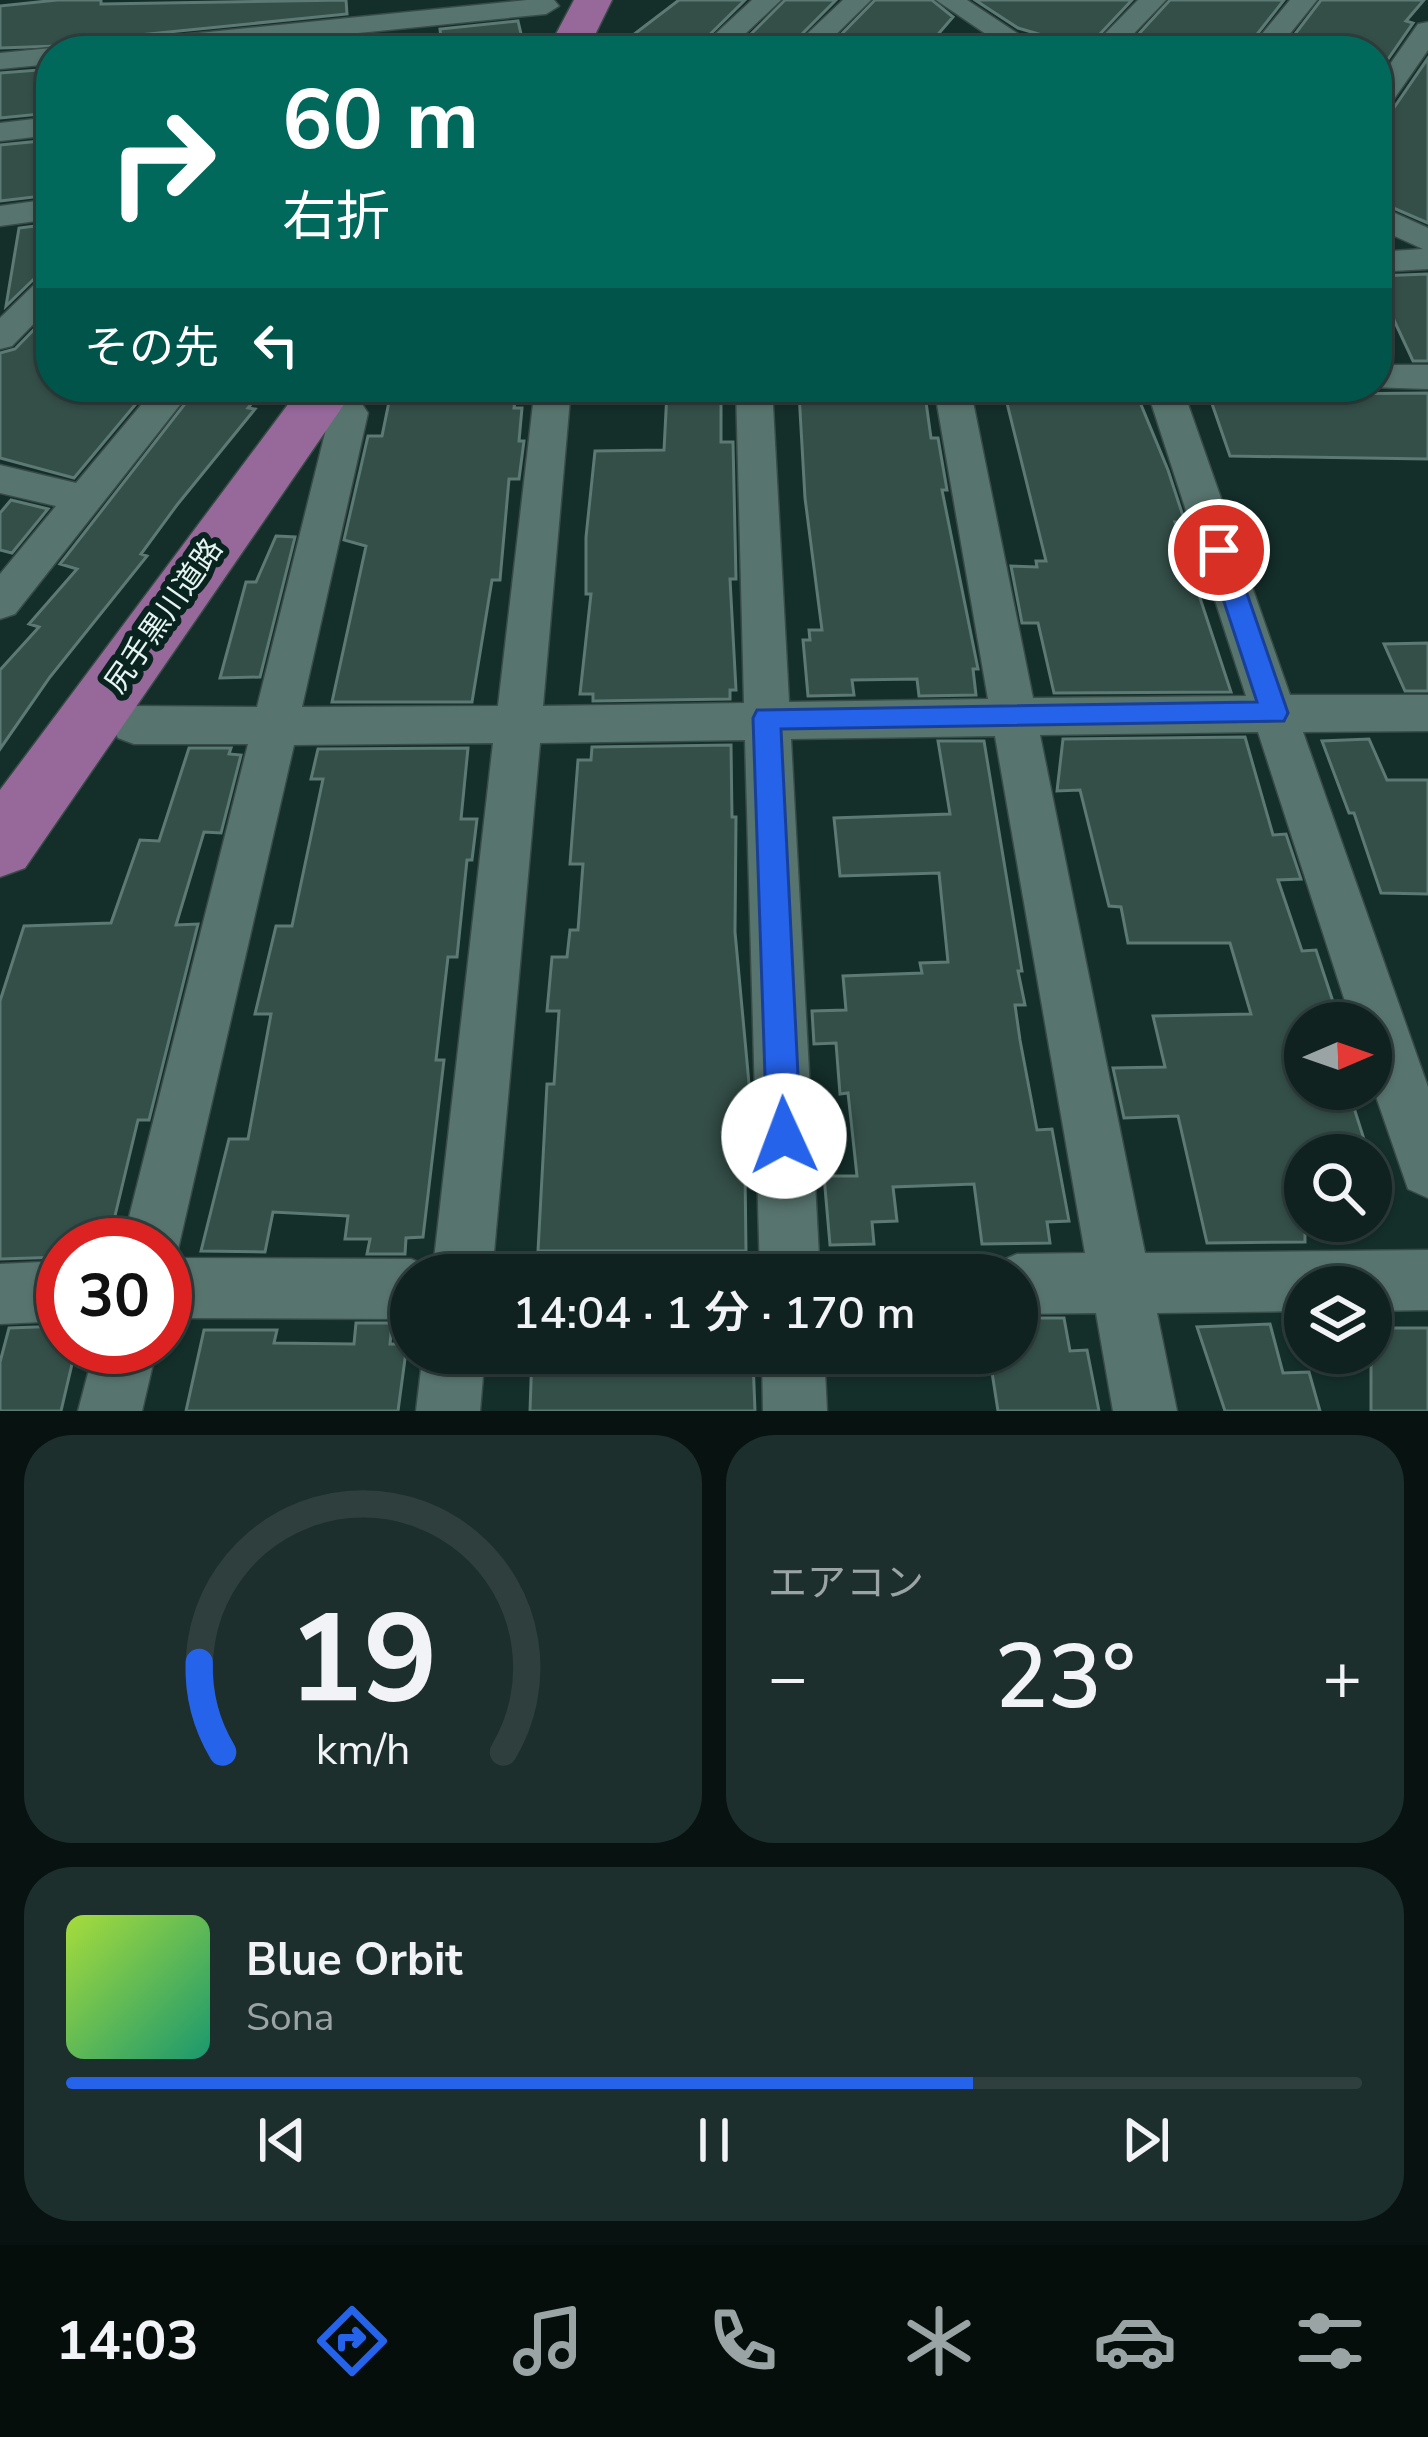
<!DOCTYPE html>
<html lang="ja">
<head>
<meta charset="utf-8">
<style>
	:root { --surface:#0f221f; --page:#1d2f2c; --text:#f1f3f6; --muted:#9ba4a4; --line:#2f3f3d; --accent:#2563eb }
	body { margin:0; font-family:"Nunito Sans","Noto Sans JP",sans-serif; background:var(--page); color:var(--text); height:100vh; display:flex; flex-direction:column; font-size:45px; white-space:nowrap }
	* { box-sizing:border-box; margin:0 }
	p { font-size:39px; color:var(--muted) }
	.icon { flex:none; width:66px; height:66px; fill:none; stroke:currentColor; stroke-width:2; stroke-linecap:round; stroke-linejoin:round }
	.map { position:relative; height:1411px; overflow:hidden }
	.details { display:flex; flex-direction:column; gap:24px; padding:24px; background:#081311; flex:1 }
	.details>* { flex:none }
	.guide { position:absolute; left:36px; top:36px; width:1356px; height:366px; border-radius:48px; box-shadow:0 3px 9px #0004,0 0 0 3px var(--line); background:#00695c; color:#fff; overflow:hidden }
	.needle { width:78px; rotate:88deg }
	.controls { position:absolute; left:1284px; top:1002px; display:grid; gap:24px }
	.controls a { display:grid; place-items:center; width:108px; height:108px; border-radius:50%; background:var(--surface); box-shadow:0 3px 9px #0004,0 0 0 3px var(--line); font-size:60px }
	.speed { position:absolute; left:36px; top:1218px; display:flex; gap:24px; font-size:60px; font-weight:700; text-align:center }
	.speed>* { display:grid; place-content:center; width:156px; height:156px; border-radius:50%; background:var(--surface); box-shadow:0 3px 9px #0004,0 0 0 3px var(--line); line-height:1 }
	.speed .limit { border:18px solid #d22; background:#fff; color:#111 }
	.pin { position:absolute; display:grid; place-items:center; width:102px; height:102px; color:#fff; margin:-51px; border:6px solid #fff; border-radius:50%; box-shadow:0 3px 12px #0007 }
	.me { position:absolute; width:132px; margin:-66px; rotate:358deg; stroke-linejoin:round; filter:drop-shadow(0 0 9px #0008) }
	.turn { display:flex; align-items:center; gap:42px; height:252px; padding:0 48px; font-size:54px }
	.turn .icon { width:156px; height:156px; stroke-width:2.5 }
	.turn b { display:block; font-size:84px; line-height:102px }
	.then { display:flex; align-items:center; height:114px; padding:0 48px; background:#0003; gap:24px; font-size:45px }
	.big { font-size:90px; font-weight:600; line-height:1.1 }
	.details .widget { flex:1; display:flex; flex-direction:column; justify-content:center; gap:18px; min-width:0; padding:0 42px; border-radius:48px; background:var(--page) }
	.details .dial { align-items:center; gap:0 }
	.dial svg { height:312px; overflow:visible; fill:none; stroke:var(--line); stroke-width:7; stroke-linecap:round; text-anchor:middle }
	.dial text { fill:var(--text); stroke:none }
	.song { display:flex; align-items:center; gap:36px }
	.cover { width:144px; height:144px; border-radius:18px; background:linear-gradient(135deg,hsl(80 70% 55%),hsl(160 70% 35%)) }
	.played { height:12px; border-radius:6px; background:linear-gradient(90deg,var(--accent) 70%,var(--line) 70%) }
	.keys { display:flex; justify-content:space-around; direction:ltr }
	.heat { display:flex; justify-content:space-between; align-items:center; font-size:66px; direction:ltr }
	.details .tiles { flex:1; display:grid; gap:24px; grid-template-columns:1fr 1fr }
	.widget:last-child { grid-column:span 2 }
	.trip { position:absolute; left:390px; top:1254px; width:648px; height:120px; border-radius:60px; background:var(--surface); box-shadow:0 3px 9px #0004,0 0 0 3px var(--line); font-weight:600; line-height:120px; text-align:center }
	.tabs { display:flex; height:192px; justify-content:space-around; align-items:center; background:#060e0c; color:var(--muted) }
	.tabs .icon { width:84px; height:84px }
	.tabs .active { color:var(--accent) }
	.tabs b { font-size:54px; color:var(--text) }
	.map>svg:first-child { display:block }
	.building { fill:#344e48; stroke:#5d7973; stroke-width:3 }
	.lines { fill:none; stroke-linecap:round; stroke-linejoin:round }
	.minor-casing { stroke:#374b47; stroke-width:3 }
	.primary-casing { stroke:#374b47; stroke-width:3 }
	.minor { fill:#58746e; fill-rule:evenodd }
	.primary { fill:#97689a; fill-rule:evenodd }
	.route { fill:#2563eb; stroke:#184099; stroke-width:3 }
	.labels { text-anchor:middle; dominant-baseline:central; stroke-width:12; stroke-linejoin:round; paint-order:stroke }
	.street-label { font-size:30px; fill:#e5f4f0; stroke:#09241f }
</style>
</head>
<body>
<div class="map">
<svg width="1428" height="1411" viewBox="0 0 1428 1411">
	<rect width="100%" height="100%" fill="#142e29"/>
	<path class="building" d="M57 0H101V4L346 0 347 14 99 39 87 45 0 48V6Z
		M679 0H745L693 51H612Z
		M785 0H836L785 51H734Z
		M875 0H932L953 17 927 47 911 43 904 51H825Z
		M975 0H1132L1084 51H1048L1059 40 1018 28Z
		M1170 0H1284L1244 51H1123Z
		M1321 0H1424L1406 21 1413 23 1377 75V51H1282Z
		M518 21 522 38 450 47 449 38 441 39 440 29Z
		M348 38 349 51H247V49Z
		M1428 58V223L1377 201V116L1391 112Z
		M51 69V113L0 118V73Z
		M51 140V195L0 201V145Z
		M51 224V273L36 277 6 306 19 228Z
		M1428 274V361H1413L1393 318H1377V276Z
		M51 312V387H150L74 478 0 458V353L15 349Z
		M198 387H265L248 408 255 409 177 505 141 554 147 556 50 677 0 749V670L39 627 29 624 77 569 60 564Z
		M1130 389 1137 395 1168 470 1185 522H1175L1231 692 1054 693 1038 623H1022L1011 566 1037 567 1036 561H1046L1004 391Z
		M667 392 721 393V442H733L736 579H730L736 690H730V699L593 701V694H580L591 594H586V537L595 451 664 450Z
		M799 393H919L921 402H926L931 438H938L947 490H942L978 669H973L976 695 919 696 917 679 852 680 854 695 808 696 803 640H810L809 630H822L805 498Z
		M1428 393V459L1230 456 1209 395Z
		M516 394 514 408H522L519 441H524L519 479H509L500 580H492L472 702H332L366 546 344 540 368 436H382L390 397Z
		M11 500 48 509 12 553 0 550V513Z
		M276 536 295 537 260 677 220 678 246 582H256Z
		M1428 643V691H1405L1384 644Z
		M1245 737 1273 835 1286 834 1301 879 1278 880 1302 951 1316 950 1340 1023H1305V1089H1348L1369 1155H1305V1242L1207 1243 1178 1116 1124 1118 1113 1068 1165 1067 1153 1016 1251 1014 1230 943H1128L1121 907 1109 906 1080 790 1057 791 1063 739Z
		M1369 739 1387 780H1428V894L1381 893 1354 813H1349L1322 741Z
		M938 741H984L1022 971H1018L1025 1005H1015L1020 1040 1037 1130 1052 1129 1069 1221 1047 1222 1050 1243 982 1244 974 1184 893 1187 897 1221 872 1222 874 1244 830 1245 824 1176H857L848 1093 840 1094 836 1043 814 1044 812 1011 846 1010 843 976 922 973 920 963 948 962 939 873 840 876 834 818 950 814Z
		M731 745 732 817H736L735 932 751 1105 753 1170H745L746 1251H538L547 1084H554L559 1011H547L552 957H567L570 930H578L583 864H570L578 760H591L592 747Z
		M189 748H231L229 754 241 755 221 833 204 832 176 925 198 924 149 1120H138L108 1245H63V1257L0 1259V1001L24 926 111 923 140 840 159 841Z
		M468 748 461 819H477L472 860H467L457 957H448L436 1060H444L423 1237 406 1238 405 1254H367L370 1239H345L348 1216 273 1212 265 1252 201 1251 229 1139H248L271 1014H255L276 926H292L323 779H311L318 749Z
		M1017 1318H1064L1070 1351 1087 1350 1099 1411H998L989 1353H1017Z
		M356 1323H392L390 1344H407L398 1411H186L204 1330H277L274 1343 354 1344Z
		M1270 1324 1283 1373 1309 1372 1320 1411H1225L1197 1327Z
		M63 1326V1347H76L61 1411H0V1362L9 1328Z
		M1371 1328H1428V1411H1371Z
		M532 1353H738V1360H753L755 1411H530Z"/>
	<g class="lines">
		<g class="minor-casing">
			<path id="minor" d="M527 0H554L559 6 546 14 180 51H85L99 43Z
				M752 0H781L727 51H697Z
				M843 0H871L819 51H789Z
				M936 0H967L1044 51H1011Z
				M1138 0H1166L1117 51H1088Z
				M1290 0H1317L1276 51H1248Z
				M1428 22V50L1387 109 1377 112V83L1418 24Z
				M51 48 61 51H51V64L0 69V53Z
				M51 117V135L0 141V123Z
				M51 199V219L0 226V206Z
				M1377 205 1428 228V269L1377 272V252L1423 249 1377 228Z
				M51 277V306L12 346 0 349V318L39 280Z
				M1377 365H1428V389L1370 387H1377Z
				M156 387H194L15 614 0 619V574L56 506 0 493V465L76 483Z
				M535 387H571L543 706 744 703 736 387H772L789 702 988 699 934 387H970L1033 698 1246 696 1146 387H1182L1290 695H1428V731L1303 732 1428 1087V1198L1408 1189 1371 1082V1023H1352L1258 732 1040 735 1145 1253 1428 1250V1310L1371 1311V1287H1305V1311L1157 1313 1177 1411H1113L1096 1313 1017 1314V1275H990L996 1263 1017 1254 1085 1253 995 736 791 739 820 1275H760L745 740 540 743 492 1275H411V1319L165 1318V1245H122L248 744H134L118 738 111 725 118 712 134 706 257 707 330 413 336 404 349 401 362 404 368 413 302 707 498 706ZM493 743 433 1268 411 1259 176 1258 294 745Z
				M63 1261V1321L0 1324V1264Z
				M95 1347H157L142 1411H78Z
				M423 1353H485L480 1411H416Z
				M762 1353H824L827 1411H763Z"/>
		</g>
		<g class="primary-casing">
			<path id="primary" d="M574 0H612L587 51H547Z
				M301 387H356L25 868 0 877V790Z"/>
		</g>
		<use href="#minor" class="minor"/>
		<use href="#primary" class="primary"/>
	</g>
	<path class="route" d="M1219 541 1232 550 1288 713 1284 721 781 729 801 1136 796 1148 784 1153 772 1148 767 1136 753 718 757 710 1257 702 1207 550Z"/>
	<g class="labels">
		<g class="street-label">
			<text transform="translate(164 616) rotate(-55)">尻手黒川道路</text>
		</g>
	</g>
</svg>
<div class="controls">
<a><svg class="needle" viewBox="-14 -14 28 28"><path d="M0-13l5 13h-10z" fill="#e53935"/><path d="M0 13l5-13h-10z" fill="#9ba4a4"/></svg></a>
<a><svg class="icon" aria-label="search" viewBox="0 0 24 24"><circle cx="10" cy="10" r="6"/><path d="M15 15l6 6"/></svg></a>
<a><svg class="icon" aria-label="layers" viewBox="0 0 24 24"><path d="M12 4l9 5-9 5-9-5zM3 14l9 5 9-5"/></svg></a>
</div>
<div class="speed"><div class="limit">30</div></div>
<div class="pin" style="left:1219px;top:550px;background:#d93025"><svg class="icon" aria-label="arrive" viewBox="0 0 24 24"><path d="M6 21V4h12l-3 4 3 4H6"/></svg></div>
<svg class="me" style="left:784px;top:1136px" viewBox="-20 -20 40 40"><circle r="19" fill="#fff"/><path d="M0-13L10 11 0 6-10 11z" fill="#2563eb"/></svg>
<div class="trip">14:04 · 1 分 · 170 m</div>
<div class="guide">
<div class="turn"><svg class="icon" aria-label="right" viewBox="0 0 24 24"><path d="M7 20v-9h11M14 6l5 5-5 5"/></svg><div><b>60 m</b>右折</div></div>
<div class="then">その先<svg class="icon" aria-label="left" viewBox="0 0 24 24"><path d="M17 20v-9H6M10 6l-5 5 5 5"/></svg></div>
</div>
</div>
<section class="details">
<div class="tiles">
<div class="widget dial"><svg viewBox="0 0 100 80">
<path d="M14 69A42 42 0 1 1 86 69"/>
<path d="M14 69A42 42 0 0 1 8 46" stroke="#2563eb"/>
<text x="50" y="56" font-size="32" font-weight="700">19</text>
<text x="50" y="72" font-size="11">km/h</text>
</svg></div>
<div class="widget"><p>エアコン</p>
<div class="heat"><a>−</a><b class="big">23°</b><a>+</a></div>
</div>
<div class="widget">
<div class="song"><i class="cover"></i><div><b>Blue Orbit</b><p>Sona</p></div></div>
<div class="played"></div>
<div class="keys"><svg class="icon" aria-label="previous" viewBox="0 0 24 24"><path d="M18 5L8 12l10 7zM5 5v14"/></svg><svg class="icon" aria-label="pause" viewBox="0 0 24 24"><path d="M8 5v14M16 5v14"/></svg><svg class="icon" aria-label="next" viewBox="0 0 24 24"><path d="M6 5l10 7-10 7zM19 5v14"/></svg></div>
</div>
</div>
</section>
<nav class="tabs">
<b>14:03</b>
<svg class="icon active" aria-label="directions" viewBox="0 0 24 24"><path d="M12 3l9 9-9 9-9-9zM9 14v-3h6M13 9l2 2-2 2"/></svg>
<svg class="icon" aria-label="music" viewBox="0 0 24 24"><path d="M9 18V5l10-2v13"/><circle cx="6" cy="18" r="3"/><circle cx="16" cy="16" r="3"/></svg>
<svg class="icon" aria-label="phone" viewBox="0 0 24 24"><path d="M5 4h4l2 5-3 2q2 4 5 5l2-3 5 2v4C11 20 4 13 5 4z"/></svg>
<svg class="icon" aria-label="climate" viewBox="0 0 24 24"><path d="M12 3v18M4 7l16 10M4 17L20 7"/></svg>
<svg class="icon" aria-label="car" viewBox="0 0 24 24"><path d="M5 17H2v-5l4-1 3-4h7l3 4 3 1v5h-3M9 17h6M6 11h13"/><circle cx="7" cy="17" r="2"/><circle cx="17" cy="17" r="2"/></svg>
<svg class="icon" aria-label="filters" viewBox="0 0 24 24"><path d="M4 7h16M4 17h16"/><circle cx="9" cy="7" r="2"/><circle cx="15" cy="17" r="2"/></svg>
</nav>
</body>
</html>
